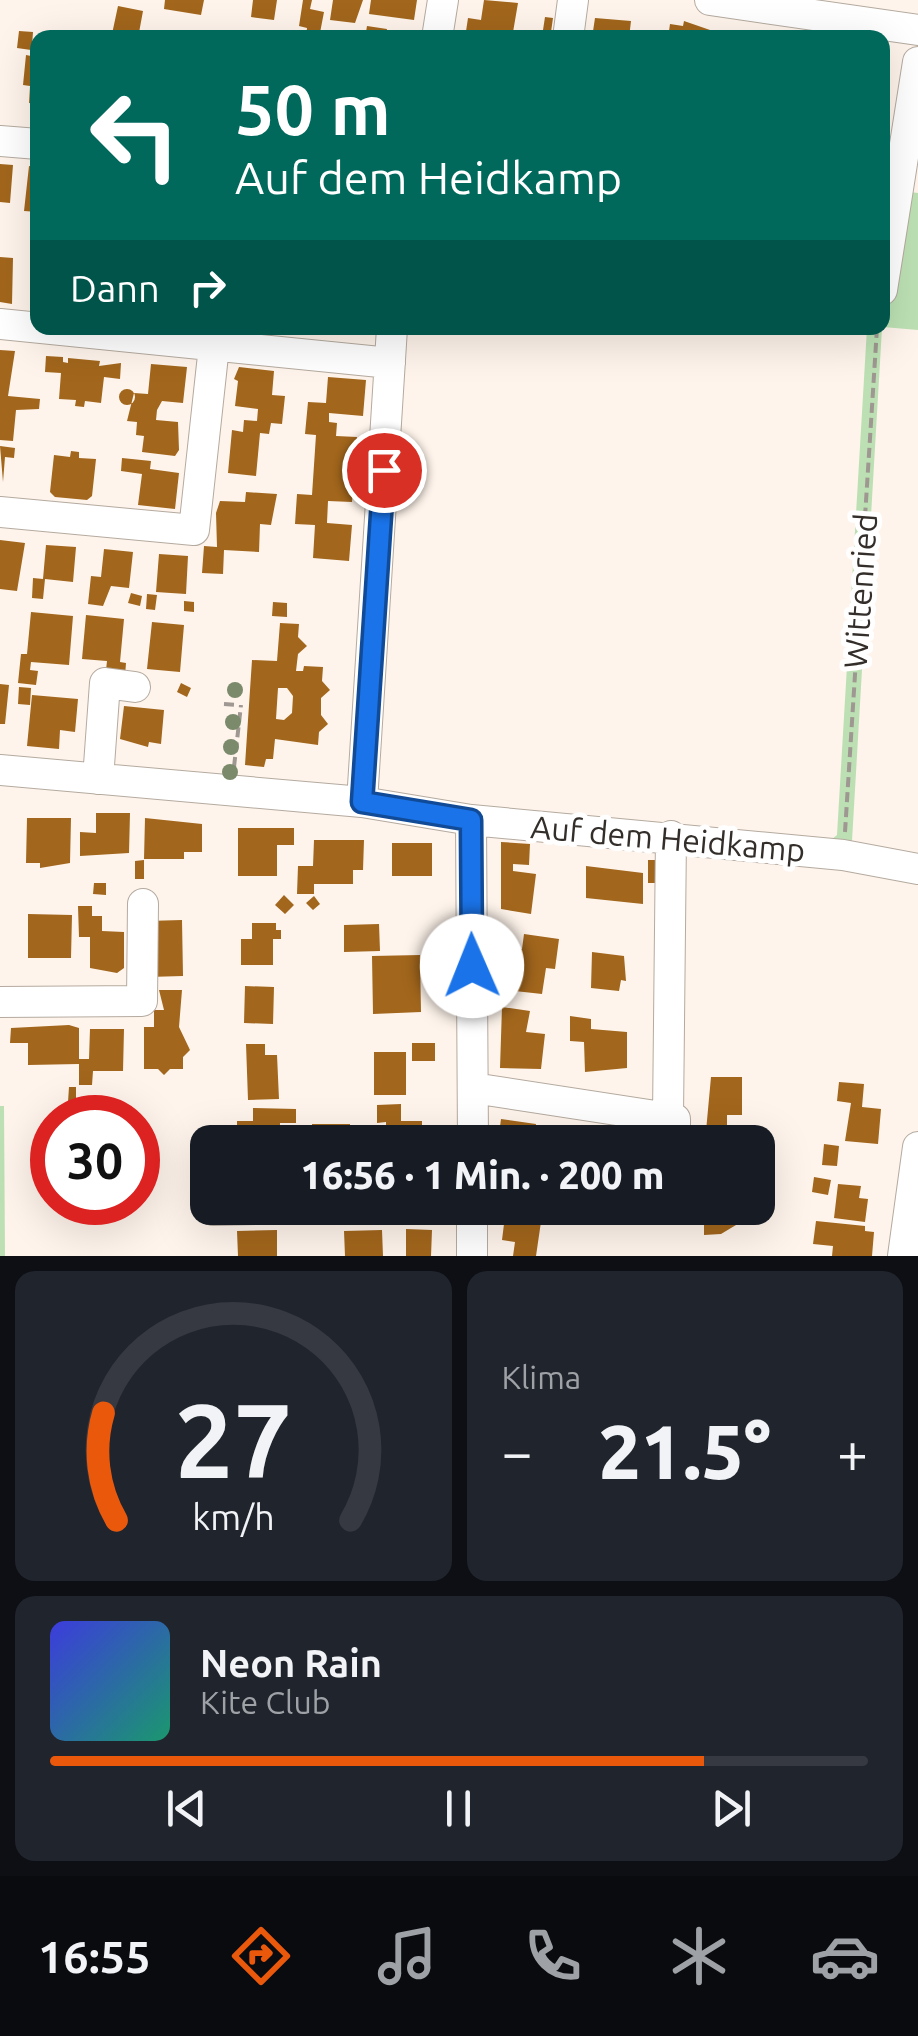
<!DOCTYPE html>
<html lang="de">
<head>
<meta charset="utf-8">
<style>
	:root { --surface:#171b24; --page:#20242c; --text:#f1f3f6; --muted:#9ea1a6; --line:#363941; --accent:#ea580c }
	body { margin:0; font-family:Ubuntu,sans-serif; background:var(--page); color:var(--text); height:100vh; display:flex; flex-direction:column; font-size:38px; white-space:nowrap }
	* { box-sizing:border-box; margin:0 }
	p { font-size:32px; color:var(--muted) }
	.icon { flex:none; width:55px; height:55px; fill:none; stroke:currentColor; stroke-width:2; stroke-linecap:round; stroke-linejoin:round }
	.map { position:relative; height:1256px; overflow:hidden }
	.panel { display:flex; flex-direction:column; gap:15px; padding:15px; background:#0d0f14; flex:1 }
	.panel>* { flex:none }
	.guide { position:absolute; left:30px; top:30px; width:860px; height:305px; border-radius:20px; box-shadow:0 10px 40px #0002; background:#00695c; color:#fff; overflow:hidden }
	.speed { position:absolute; left:30px; top:1095px; display:flex; gap:20px; font-size:50px; font-weight:700; text-align:center }
	.speed>* { display:grid; place-content:center; width:130px; height:130px; border-radius:50%; background:var(--surface); box-shadow:0 10px 40px #0002; line-height:1 }
	.speed .limit { border:15px solid #d22; background:#fff; color:#111 }
	.pin { position:absolute; display:grid; place-items:center; width:85px; height:85px; color:#fff; margin:-42px; border:5px solid #fff; border-radius:50%; box-shadow:0 2px 10px #0007 }
	.me { position:absolute; width:110px; margin:-55px; rotate:359deg; stroke-linejoin:round; filter:drop-shadow(0 0 8px #0008) }
	.turn { display:flex; align-items:center; gap:35px; height:210px; padding:0 40px; font-size:45px }
	.turn .icon { width:130px; height:130px; stroke-width:2.5 }
	.turn b { display:block; font-size:70px; line-height:85px }
	.then { display:flex; align-items:center; height:95px; padding:0 40px; background:#0003; gap:20px; font-size:38px }
	.big { font-size:75px; font-weight:800; line-height:1.1 }
	.panel .tile { flex:1; display:flex; flex-direction:column; justify-content:center; gap:15px; min-width:0; padding:0 35px; border-radius:20px; background:var(--page) }
	.panel .dial { align-items:center; gap:0 }
	.dial svg { height:260px; overflow:visible; fill:none; stroke:var(--line); stroke-width:7; stroke-linecap:round; text-anchor:middle }
	.dial text { fill:var(--text); stroke:none }
	.song { display:flex; align-items:center; gap:30px }
	.cover { width:120px; height:120px; border-radius:15px; background:linear-gradient(135deg,hsl(240 70% 55%),hsl(160 70% 35%)) }
	.played { height:10px; border-radius:5px; background:linear-gradient(90deg,var(--accent) 80%,var(--line) 80%) }
	.keys { display:flex; justify-content:space-around; direction:ltr }
	.heat { display:flex; justify-content:space-between; align-items:center; font-size:55px; direction:ltr }
	.panel .tiles { flex:1; display:grid; gap:15px; grid-template-columns:1fr 1fr }
	.tile:last-child { grid-column:span 2 }
	.trip { position:absolute; left:190px; top:1125px; width:585px; height:100px; border-radius:20px; background:var(--surface); box-shadow:0 10px 40px #0002; font-weight:800; line-height:100px; text-align:center }
	.menu { display:flex; height:160px; justify-content:space-around; align-items:center; background:#090b0e; color:var(--muted) }
	.menu .icon { width:70px; height:70px }
	.menu .on { color:var(--accent) }
	.menu b { font-size:45px; color:var(--text) }
	.map>svg:first-child { display:block }
	.green { fill:#bce0b3 }
	.building { fill:#a2661c; fill-rule:evenodd }
	.lines { fill:none; stroke-linecap:round; stroke-linejoin:round }
	.minor-casing { stroke:#b5aa9f; stroke-width:32 }
	.path { stroke:#9f9791; stroke-width:4; stroke-dasharray:10 5; stroke-linecap:butt }
	.minor { stroke:#fff; stroke-width:30 }
	.tree { fill:#7a8a6b }
	.route-casing { stroke:#114b97; stroke-width:25 }
	.route { stroke:#1a73e8; stroke-width:18 }
	.labels { text-anchor:middle; dominant-baseline:central; stroke-width:10; stroke-linejoin:round; paint-order:stroke }
	.street-label { font-size:32px; fill:#332e2a; stroke:#fff }
</style>
</head>
<body>
<div class="map">
<svg width="918" height="1256" viewBox="0 0 918 1256">
	<rect width="100%" height="100%" fill="#fef4eb"/>
	<path class="green" d="M902 191 918 193V330L883 327Z
		M867 328H882L852 841 859 845 679 827 832 839 837 835Z
		M0 1106H4L5 1256H0Z"/>
	<path class="building" d="M165 0H204L201 15 164 9Z
		M253 0H277L274 20 251 17Z
		M303 0H312L310 9 324 12 319 38H306L307 28 299 26Z
		M333 0H363L355 23 330 20Z
		M371 0H417L414 20 369 14Z
		M484 0 518 3 512 38H465L468 18 481 20Z
		M118 6 143 11 138 38 112 34Z
		M545 17 553 18 551 32 543 30Z
		M595 18 631 21 629 38H592Z
		M684 21 710 30 709 38H668L670 24 683 26Z
		M367 26 387 29 386 38H365Z
		M19 31 33 32 32 46 38 47V104L29 103 30 86 23 85 26 55 31 56V50L17 48Z
		M0 164 13 165 10 203 0 202Z
		M29 166 38 167V212L24 211Z
		M0 257 13 258 12 304 0 302Z
		M318 328H351V333Z
		M0 350 15 351 8 396 40 399 39 409 16 410 13 441 0 440Z
		M46 356 63 357V362L68 363V358L100 361 99 366 121 363 120 379 104 377 101 403 85 401 84 407 75 406 76 400 59 399 61 373 45 372Z
		M151 364 187 367 183 403 162 401 157 410 156 420 178 422 179 450 175 456 142 452 144 436 136 435 137 422 127 421 134 393 148 394Z
		M239 367 274 371 272 395 285 396 282 424 271 423 269 434 260 433 256 476 228 473 232 430 243 432 244 420 257 421 258 409 235 406 238 381 234 379Z
		M328 377 366 380 363 416 329 413V422L337 423 336 436 357 437 352 502 328 501 327 523 352 525 349 561 313 558 315 525 295 524 297 494 312 495 316 435 305 434 308 402 326 403Z
		M119 397a8 8 0 1 1 16 0a8 8 0 1 1-16 0Z
		M0 446 15 448 14 458 5 457 3 482Z
		M71 451 79 452V458L96 459 92 496 87 500 55 497 50 492 54 455 70 457Z
		M122 458 151 461 150 469 179 473 175 509 138 505 142 474 121 471Z
		M246 492 277 494 271 525 260 524 259 552 224 550 223 574 202 573 204 546 217 547 216 513 220 501 245 502Z
		M0 540 25 543 17 591 0 589Z
		M46 545 76 547 73 582 45 579 43 599 32 598 33 578 43 579Z
		M104 549 133 552 129 588 111 586 103 606 88 604 91 576 101 577Z
		M159 554 188 556 186 594 156 592Z
		M131 593 142 596 140 606 128 603Z
		M147 594 157 595 155 610 146 609Z
		M184 601 194 602V612L184 611Z
		M273 602 287 603V617L272 616Z
		M31 612 73 616 69 665 31 662 30 670 38 671 36 685 18 683 21 654H27Z
		M86 615 124 619 120 662 126 663 125 676 105 679 107 661 82 659Z
		M152 622 184 625 180 672 147 669Z
		M280 623 299 624 298 637 307 646 298 654 296 671H303L304 666 323 667 322 681 330 690 321 698V715L328 724 319 732 318 745 275 739 273 759H266L264 767 245 765 252 660 277 661ZM278 688H287L293 696 292 713 284 720 276 719Z
		M181 683 191 688 187 697 177 692Z
		M0 684 9 685 5 724H0Z
		M19 687 31 688 30 705 18 704Z
		M32 695 78 699 75 732 60 730 59 749 27 746Z
		M124 706 164 710 161 744 149 742 148 747 120 739Z
		M96 813H130L129 853 80 856V832L96 833Z
		M27 818H71L70 863 40 868V863H26Z
		M145 818 202 824V852H184V859H144Z
		M238 828H294V845H277V876H238Z
		M314 840H364L363 870H353V884H314V894H297L298 866H313Z
		M501 842 530 844 529 865 513 864V871L536 874 531 914 501 909Z
		M392 843H432V876H392Z
		M144 860V879H135V861Z
		M648 860H659V883H648Z
		M586 866 643 873V904L586 898Z
		M94 883H106V895L93 894Z
		M284 895 294 905 285 914 275 905Z
		M314 896 320 904 313 910 306 903Z
		M78 906H92V916H102V931L124 932V968L117 973 90 968V937H79Z
		M28 914 72 915 71 958H28Z
		M182 920 183 976 148 977 147 921Z
		M252 923H276V930H281V939H273V965H241V939H252Z
		M379 924 380 951 344 952V925Z
		M524 934 559 939 555 969 546 968 542 994 498 989 503 947 522 949Z
		M592 952 624 956 626 981 621 980 619 991 591 988Z
		M420 955 421 1012 373 1014 372 956Z
		M245 986 274 987 273 1024 244 1023Z
		M159 990H182L179 1027 190 1050 183 1057V1069H170L164 1075 158 1069H144V1027H154V1010H164Z
		M502 1007 530 1011 526 1032 545 1034 541 1069 500 1068Z
		M570 1016 591 1019V1029L627 1032V1068L585 1072 584 1042 570 1041Z
		M69 1025 79 1028V1059H89L90 1029H124L123 1071H93L92 1085H79V1064L28 1065V1043H10L11 1028Z
		M412 1043H435V1061H412Z
		M246 1044H265V1055H277L279 1099 248 1100Z
		M374 1052H406V1095H374Z
		M711 1077H742V1115H727V1142H705Z
		M839 1082 864 1084 862 1107 881 1109 878 1144 845 1141 851 1103 837 1101Z
		M69 1087H76V1102H68Z
		M401 1104V1121H422V1142H386V1122L377 1123V1105Z
		M253 1108 296 1109V1123H280V1142H237V1121H253Z
		M501 1119 536 1124 534 1142H498Z
		M312 1124H350V1142H312Z
		M824 1144 839 1146 837 1166 822 1165Z
		M814 1177 831 1180 828 1195 812 1192Z
		M838 1184 861 1186 859 1198 868 1199 865 1222 834 1218Z
		M506 1208H543L536 1256H513L515 1242 502 1240Z
		M704 1208H741V1222L721 1234 704 1235Z
		M816 1221 865 1226V1231L874 1232 872 1256H832L833 1246 813 1244Z
		M406 1229 432 1230 431 1256H406Z
		M277 1230V1256H238L237 1231Z
		M382 1230 383 1256H345L344 1231Z"/>
	<g class="lines">
		<g class="minor-casing">
			<path id="minor" d="M710 0 918 30
				M437 38 443 0
				M568 38 573 0
				M0 141 38 144
				M882 290 918 62
				M0 324 390 363
				M0 512 194 530 214 346
				M0 770 362 802 471 820 843 855 918 869
				M98 779 105 683 135 687
				M362 802 392 328
				M471 820 473 1142
				M0 1002 142 1001 143 904
				M473 1088 675 1119V1142
				M668 1117 671 836
				M213 1210 294 1208
				M472 1256V1208
				M903 1256 918 1147"/>
		</g>
		<path class="path" d="M224 704 239 705
			M234 767 241 705
			M845 832 877 328"/>
		<use href="#minor" class="minor"/>
	</g>
	<g class="tree">
		<circle cx="235" cy="690" r="8"/>
		<circle cx="233" cy="722" r="8"/>
		<circle cx="231" cy="747" r="8"/>
		<circle cx="230" cy="772" r="8"/>
	</g>
	<g class="lines">
		<g class="route-casing">
			<path id="route" d="M384 470 362 802 471 820 472 966"/>
		</g>
		<use href="#route" class="route"/>
	</g>
	<g class="labels">
		<g class="street-label">
			<text transform="translate(860 591) rotate(-86)">Wittenried</text>
			<text transform="translate(668 838) rotate(5)">Auf dem Heidkamp</text>
		</g>
	</g>
</svg>
<div class="speed"><div class="limit">30</div></div>
<div class="pin" style="left:384px;top:470px;background:#d93025"><svg class="icon" aria-label="arrive" viewBox="0 0 24 24"><path d="M6 21V4h12l-3 4 3 4H6"/></svg></div>
<svg class="me" style="left:472px;top:966px" viewBox="-20 -20 40 40"><circle r="19" fill="#fff"/><path d="M0-13L10 11 0 6-10 11z" fill="#1a73e8"/></svg>
<div class="trip">16:56 · 1 Min. · 200 m</div>
<div class="guide">
<div class="turn"><svg class="icon" aria-label="left" viewBox="0 0 24 24"><path d="M17 20v-9H6M10 6l-5 5 5 5"/></svg><div><b>50 m</b>Auf dem Heidkamp</div></div>
<div class="then">Dann<svg class="icon" aria-label="right" viewBox="0 0 24 24"><path d="M7 20v-9h11M14 6l5 5-5 5"/></svg></div>
</div>
</div>
<section class="panel">
<div class="tiles">
<div class="tile dial"><svg viewBox="0 0 100 80">
<path d="M14 69A42 42 0 1 1 86 69"/>
<path d="M14 69A42 42 0 0 1 10 36" stroke="#ea580c"/>
<text x="50" y="56" font-size="32" font-weight="700">27</text>
<text x="50" y="72" font-size="11">km/h</text>
</svg></div>
<div class="tile"><p>Klima</p>
<div class="heat"><a>−</a><b class="big">21.5°</b><a>+</a></div>
</div>
<div class="tile">
<div class="song"><i class="cover"></i><div><b>Neon Rain</b><p>Kite Club</p></div></div>
<div class="played"></div>
<div class="keys"><svg class="icon" aria-label="previous" viewBox="0 0 24 24"><path d="M18 5L8 12l10 7zM5 5v14"/></svg><svg class="icon" aria-label="pause" viewBox="0 0 24 24"><path d="M8 5v14M16 5v14"/></svg><svg class="icon" aria-label="next" viewBox="0 0 24 24"><path d="M6 5l10 7-10 7zM19 5v14"/></svg></div>
</div>
</div>
</section>
<nav class="menu">
<b>16:55</b>
<svg class="icon on" aria-label="directions" viewBox="0 0 24 24"><path d="M12 3l9 9-9 9-9-9zM9 14v-3h6M13 9l2 2-2 2"/></svg>
<svg class="icon" aria-label="music" viewBox="0 0 24 24"><path d="M9 18V5l10-2v13"/><circle cx="6" cy="18" r="3"/><circle cx="16" cy="16" r="3"/></svg>
<svg class="icon" aria-label="phone" viewBox="0 0 24 24"><path d="M5 4h4l2 5-3 2q2 4 5 5l2-3 5 2v4C11 20 4 13 5 4z"/></svg>
<svg class="icon" aria-label="climate" viewBox="0 0 24 24"><path d="M12 3v18M4 7l16 10M4 17L20 7"/></svg>
<svg class="icon" aria-label="car" viewBox="0 0 24 24"><path d="M5 17H2v-5l4-1 3-4h7l3 4 3 1v5h-3M9 17h6M6 11h13"/><circle cx="7" cy="17" r="2"/><circle cx="17" cy="17" r="2"/></svg>
</nav>
</body>
</html>
